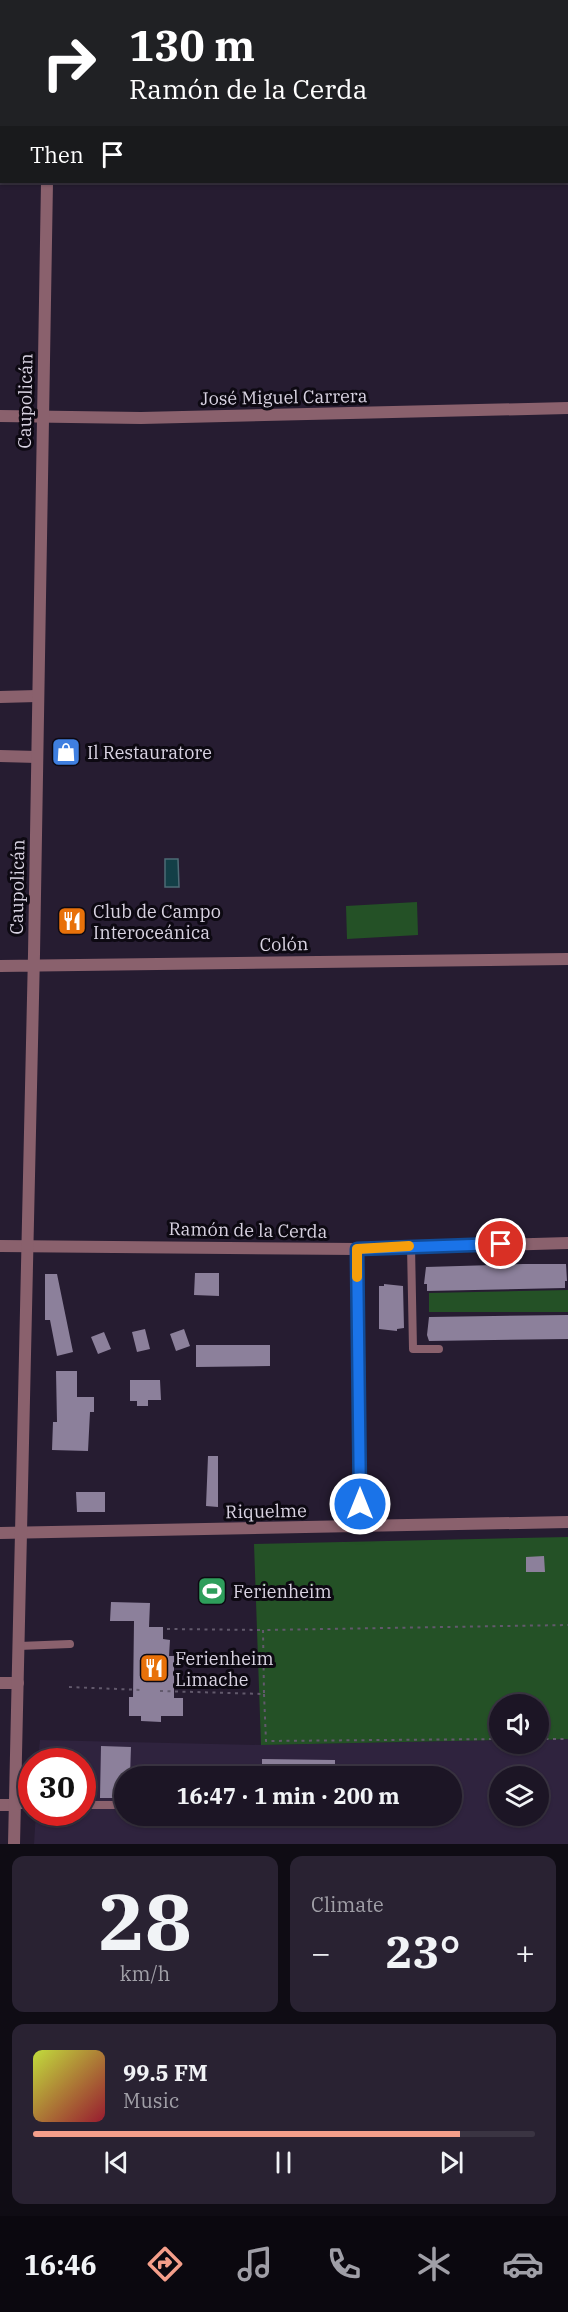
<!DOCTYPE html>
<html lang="en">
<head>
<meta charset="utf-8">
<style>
	:root { --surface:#1c1525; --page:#292232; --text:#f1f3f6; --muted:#a09fa7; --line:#3a3442; --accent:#f49e8a }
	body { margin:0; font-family:"IBM Plex Serif",serif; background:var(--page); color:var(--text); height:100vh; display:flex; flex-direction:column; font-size:22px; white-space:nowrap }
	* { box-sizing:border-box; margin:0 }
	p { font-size:20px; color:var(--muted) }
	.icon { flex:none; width:33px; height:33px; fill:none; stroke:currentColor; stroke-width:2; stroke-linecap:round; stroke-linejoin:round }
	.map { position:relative; height:1844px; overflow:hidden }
	.panel { display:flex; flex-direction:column; gap:12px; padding:12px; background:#0f0c14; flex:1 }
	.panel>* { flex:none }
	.top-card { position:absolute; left:0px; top:0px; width:568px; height:183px; box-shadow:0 2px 4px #0004,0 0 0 2px var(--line); background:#202124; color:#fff; overflow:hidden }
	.buttons { position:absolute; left:489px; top:1694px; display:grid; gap:12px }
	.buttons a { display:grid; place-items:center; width:60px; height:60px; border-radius:50%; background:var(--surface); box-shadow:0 2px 4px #0004,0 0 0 2px var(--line); font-size:30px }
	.speed { position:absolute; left:18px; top:1748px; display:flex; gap:12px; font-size:30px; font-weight:700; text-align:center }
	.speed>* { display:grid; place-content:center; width:78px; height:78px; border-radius:50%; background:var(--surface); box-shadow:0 2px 4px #0004,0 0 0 2px var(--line); line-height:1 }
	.speed .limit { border:9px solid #d22; background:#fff; color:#111 }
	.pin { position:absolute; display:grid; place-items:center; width:51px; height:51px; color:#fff; margin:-26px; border:3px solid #fff; border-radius:50%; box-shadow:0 2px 6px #0007 }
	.me { position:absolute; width:66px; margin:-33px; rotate:0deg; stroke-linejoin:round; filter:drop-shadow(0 0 4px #0008) }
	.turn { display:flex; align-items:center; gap:21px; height:126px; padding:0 30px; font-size:27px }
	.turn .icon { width:78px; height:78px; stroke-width:2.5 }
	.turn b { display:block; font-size:42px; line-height:51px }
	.then { display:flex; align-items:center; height:57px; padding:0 30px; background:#0003; gap:12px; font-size:22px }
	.big { font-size:45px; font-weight:700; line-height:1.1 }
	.panel .widget { flex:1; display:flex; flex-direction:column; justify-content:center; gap:9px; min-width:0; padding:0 21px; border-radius:12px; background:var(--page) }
	.panel .dial { align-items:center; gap:0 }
	.dial b { font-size:78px; line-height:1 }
	.song { display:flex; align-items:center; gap:18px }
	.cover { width:72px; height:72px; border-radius:9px; background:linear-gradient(135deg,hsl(70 70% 55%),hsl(350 70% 35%)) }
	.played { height:6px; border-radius:3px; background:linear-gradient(90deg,var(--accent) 85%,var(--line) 85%) }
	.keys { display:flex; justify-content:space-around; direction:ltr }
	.heat { display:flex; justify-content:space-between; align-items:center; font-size:33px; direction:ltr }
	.panel .tiles { flex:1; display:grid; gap:12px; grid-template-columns:1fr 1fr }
	.widget:last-child { grid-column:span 2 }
	.trip { position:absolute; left:114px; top:1766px; width:348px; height:60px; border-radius:30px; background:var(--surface); box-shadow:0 2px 4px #0004,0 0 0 2px var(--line); font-weight:700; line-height:60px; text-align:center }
	.menu { display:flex; height:96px; justify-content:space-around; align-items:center; background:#0b080f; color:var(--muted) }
	.menu .icon { width:42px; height:42px }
	.menu .on { color:var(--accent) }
	.menu b { font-size:27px; color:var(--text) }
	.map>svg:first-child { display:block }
	.built { fill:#2f233e; fill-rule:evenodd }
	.green { fill:#245126 }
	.water { fill:#133f47; stroke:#4e6b76; stroke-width:1.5 }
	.building { fill:#8c809b }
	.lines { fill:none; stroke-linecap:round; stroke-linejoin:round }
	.path { stroke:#62596c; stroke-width:2; stroke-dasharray:3 4.5; stroke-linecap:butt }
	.service { stroke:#8a616d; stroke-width:8 }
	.minor { stroke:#8a616d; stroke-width:12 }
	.tertiary { stroke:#8a616d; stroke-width:12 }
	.route-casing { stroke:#114b97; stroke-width:15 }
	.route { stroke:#1a73e8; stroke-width:10 }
	.slow { stroke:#f59e0b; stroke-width:10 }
	.labels { text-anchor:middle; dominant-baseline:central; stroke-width:6; stroke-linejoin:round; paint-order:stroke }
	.street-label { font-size:18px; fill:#d9d3e2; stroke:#0d0912 }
	.poi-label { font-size:18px; fill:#d9d3e2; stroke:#0d0912; text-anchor:start }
</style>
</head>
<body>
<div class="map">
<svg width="568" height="1844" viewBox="0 0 568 1844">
	<rect width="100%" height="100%" fill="#261c31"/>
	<path class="built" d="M568 1739V1844H34L36 1812H82V1761H38L40 1740 261 1745 499 1740 500 1743H538L539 1740ZM124 1776H452V1815H124ZM500 1776H538V1815H500Z"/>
	<path class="green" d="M417 902 418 935 347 939 346 906Z
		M568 1290V1312H429V1293Z
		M568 1537V1739L539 1740 538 1704H500L499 1740 261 1745 254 1544Z"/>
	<path class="water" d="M165 859H178L179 887H165Z"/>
	<path class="building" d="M523 1264H566L567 1281H565V1288L427 1291V1284H424L426 1267Z
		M195 1273H219V1296L194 1295Z
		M45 1274H57L73 1352 57 1356 50 1320H45Z
		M384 1284 403 1286 404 1328 397 1329V1331L379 1329V1286H384Z
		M568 1315V1339L429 1341 427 1335 429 1317Z
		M145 1329 150 1349 137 1352 132 1332Z
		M184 1329 190 1346 176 1351 170 1334Z
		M104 1332 111 1349 98 1354 91 1337Z
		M196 1345H270V1366L196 1367Z
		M56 1371H77V1397H94V1412H90L88 1451 52 1450 53 1422H57Z
		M130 1380H160L161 1400H148V1406H137V1401H130Z
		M208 1456H218V1507L206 1506Z
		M76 1492H105V1512H77Z
		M544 1556 545 1572H526V1557Z
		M111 1602 150 1603 149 1627H163V1639L170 1640 169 1656H174V1698H183V1716H161V1722L141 1721V1716H129V1697H133L134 1621H110Z
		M101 1746 131 1747 130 1776H124V1798H100Z
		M262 1759 335 1760V1776H262Z"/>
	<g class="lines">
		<path class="path" d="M167 1629 263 1630
			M69 1687 141 1690
			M160 1691 264 1694 263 1630 568 1625
			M264 1694 266 1741 500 1739
			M538 1739H568"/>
		<path class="service" d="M411 1246 413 1349H439
			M19 1646 70 1644
			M15 1805H32
			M82 1805H124"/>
		<path class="minor" d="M0 143H2
			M0 416 141 418 568 408
			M0 697 37 696
			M0 756 37 757
			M0 1246 357 1249 568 1243
			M357 1249 360 1408 359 1527
			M0 1533 568 1522
			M0 1683H18
			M0 1805H15"/>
		<path class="tertiary" d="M50 2V0
			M0 966 568 959
			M14 1844 34 954 47 182"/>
	</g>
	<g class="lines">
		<g class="route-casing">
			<path id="route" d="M360 1504 357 1249 501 1244"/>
		</g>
		<use href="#route" class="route"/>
		<path class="slow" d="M357 1277V1249L409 1246"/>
	</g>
	<defs>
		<g id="shop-square" transform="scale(1.5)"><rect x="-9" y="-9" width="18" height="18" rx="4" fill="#3f7fe0" stroke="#0d0912"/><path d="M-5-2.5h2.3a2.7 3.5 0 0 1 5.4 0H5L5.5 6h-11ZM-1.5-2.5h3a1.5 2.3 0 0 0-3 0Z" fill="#fff"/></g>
		<g id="restaurant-square" transform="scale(1.5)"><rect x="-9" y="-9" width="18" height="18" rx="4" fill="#e8710a" stroke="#0d0912"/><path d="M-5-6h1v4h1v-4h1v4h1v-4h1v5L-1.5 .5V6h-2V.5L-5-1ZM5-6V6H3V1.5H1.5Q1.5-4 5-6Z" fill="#fff"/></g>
		<g id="stadium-square" transform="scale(1.5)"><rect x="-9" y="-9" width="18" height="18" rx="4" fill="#2e9e5b" stroke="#0d0912"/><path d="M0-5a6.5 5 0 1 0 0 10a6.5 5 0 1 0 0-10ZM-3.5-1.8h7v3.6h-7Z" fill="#fff"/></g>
	</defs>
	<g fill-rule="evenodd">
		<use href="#shop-square" x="66" y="752"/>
		<use href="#restaurant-square" x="72" y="921"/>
		<use href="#stadium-square" x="212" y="1591"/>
		<use href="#restaurant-square" x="154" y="1668"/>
	</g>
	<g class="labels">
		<g class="street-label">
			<text transform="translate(284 397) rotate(-1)">José Miguel Carrera</text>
			<text transform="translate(25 401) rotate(-89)">Caupolicán</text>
			<text transform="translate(17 887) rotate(-89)">Caupolicán</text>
			<text transform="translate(284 944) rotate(-1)">Colón</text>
			<text transform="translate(248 1230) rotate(1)">Ramón de la Cerda</text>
			<text transform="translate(266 1511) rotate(-1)">Riquelme</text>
		</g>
		<g class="poi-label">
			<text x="87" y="752">Il Restauratore</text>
			<text x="93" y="911">Club de Campo<tspan x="93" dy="21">Interoceánica</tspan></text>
			<text x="233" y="1591">Ferienheim</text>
			<text x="175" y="1658">Ferienheim<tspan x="175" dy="21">Limache</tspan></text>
		</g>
	</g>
</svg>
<div class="buttons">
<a><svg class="icon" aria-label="sound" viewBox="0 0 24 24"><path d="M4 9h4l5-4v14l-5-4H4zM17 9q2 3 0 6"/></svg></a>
<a><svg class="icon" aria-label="layers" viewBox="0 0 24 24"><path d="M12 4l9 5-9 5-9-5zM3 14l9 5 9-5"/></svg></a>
</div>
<div class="speed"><div class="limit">30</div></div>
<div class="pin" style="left:501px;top:1244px;background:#d93025"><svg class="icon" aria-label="arrive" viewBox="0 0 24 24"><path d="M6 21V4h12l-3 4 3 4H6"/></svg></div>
<svg class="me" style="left:360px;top:1504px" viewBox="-20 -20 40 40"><circle r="17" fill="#1a73e8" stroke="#fff" stroke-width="3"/><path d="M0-11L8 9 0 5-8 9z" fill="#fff"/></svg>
<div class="trip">16:47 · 1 min · 200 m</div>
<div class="top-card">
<div class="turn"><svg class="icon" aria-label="right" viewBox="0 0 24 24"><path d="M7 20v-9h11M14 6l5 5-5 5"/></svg><div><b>130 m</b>Ramón de la Cerda</div></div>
<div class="then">Then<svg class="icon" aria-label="arrive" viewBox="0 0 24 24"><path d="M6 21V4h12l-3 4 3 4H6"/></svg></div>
</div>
</div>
<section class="panel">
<div class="tiles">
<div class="widget dial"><b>28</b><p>km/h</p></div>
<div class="widget"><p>Climate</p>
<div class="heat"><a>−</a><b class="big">23°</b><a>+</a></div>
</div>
<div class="widget">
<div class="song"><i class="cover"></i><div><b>99.5 FM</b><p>Music</p></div></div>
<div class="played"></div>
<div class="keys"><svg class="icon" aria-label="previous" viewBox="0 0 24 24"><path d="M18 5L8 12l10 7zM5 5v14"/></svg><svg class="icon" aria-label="pause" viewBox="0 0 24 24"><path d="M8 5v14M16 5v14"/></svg><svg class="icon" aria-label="next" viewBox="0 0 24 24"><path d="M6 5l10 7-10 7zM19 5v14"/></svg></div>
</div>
</div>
</section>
<nav class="menu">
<b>16:46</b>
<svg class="icon on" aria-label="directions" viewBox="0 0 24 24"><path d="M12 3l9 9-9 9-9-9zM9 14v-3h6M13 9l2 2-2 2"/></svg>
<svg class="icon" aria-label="music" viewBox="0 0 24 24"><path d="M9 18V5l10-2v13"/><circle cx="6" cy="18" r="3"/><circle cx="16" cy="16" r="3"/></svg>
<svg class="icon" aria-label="phone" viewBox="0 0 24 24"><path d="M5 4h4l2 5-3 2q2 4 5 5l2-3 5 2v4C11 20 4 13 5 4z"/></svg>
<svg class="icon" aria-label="climate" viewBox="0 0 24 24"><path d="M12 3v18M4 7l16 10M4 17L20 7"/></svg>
<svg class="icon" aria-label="car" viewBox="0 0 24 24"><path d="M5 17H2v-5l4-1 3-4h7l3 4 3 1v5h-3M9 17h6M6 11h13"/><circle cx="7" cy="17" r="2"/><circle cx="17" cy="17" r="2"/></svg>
</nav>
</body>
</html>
